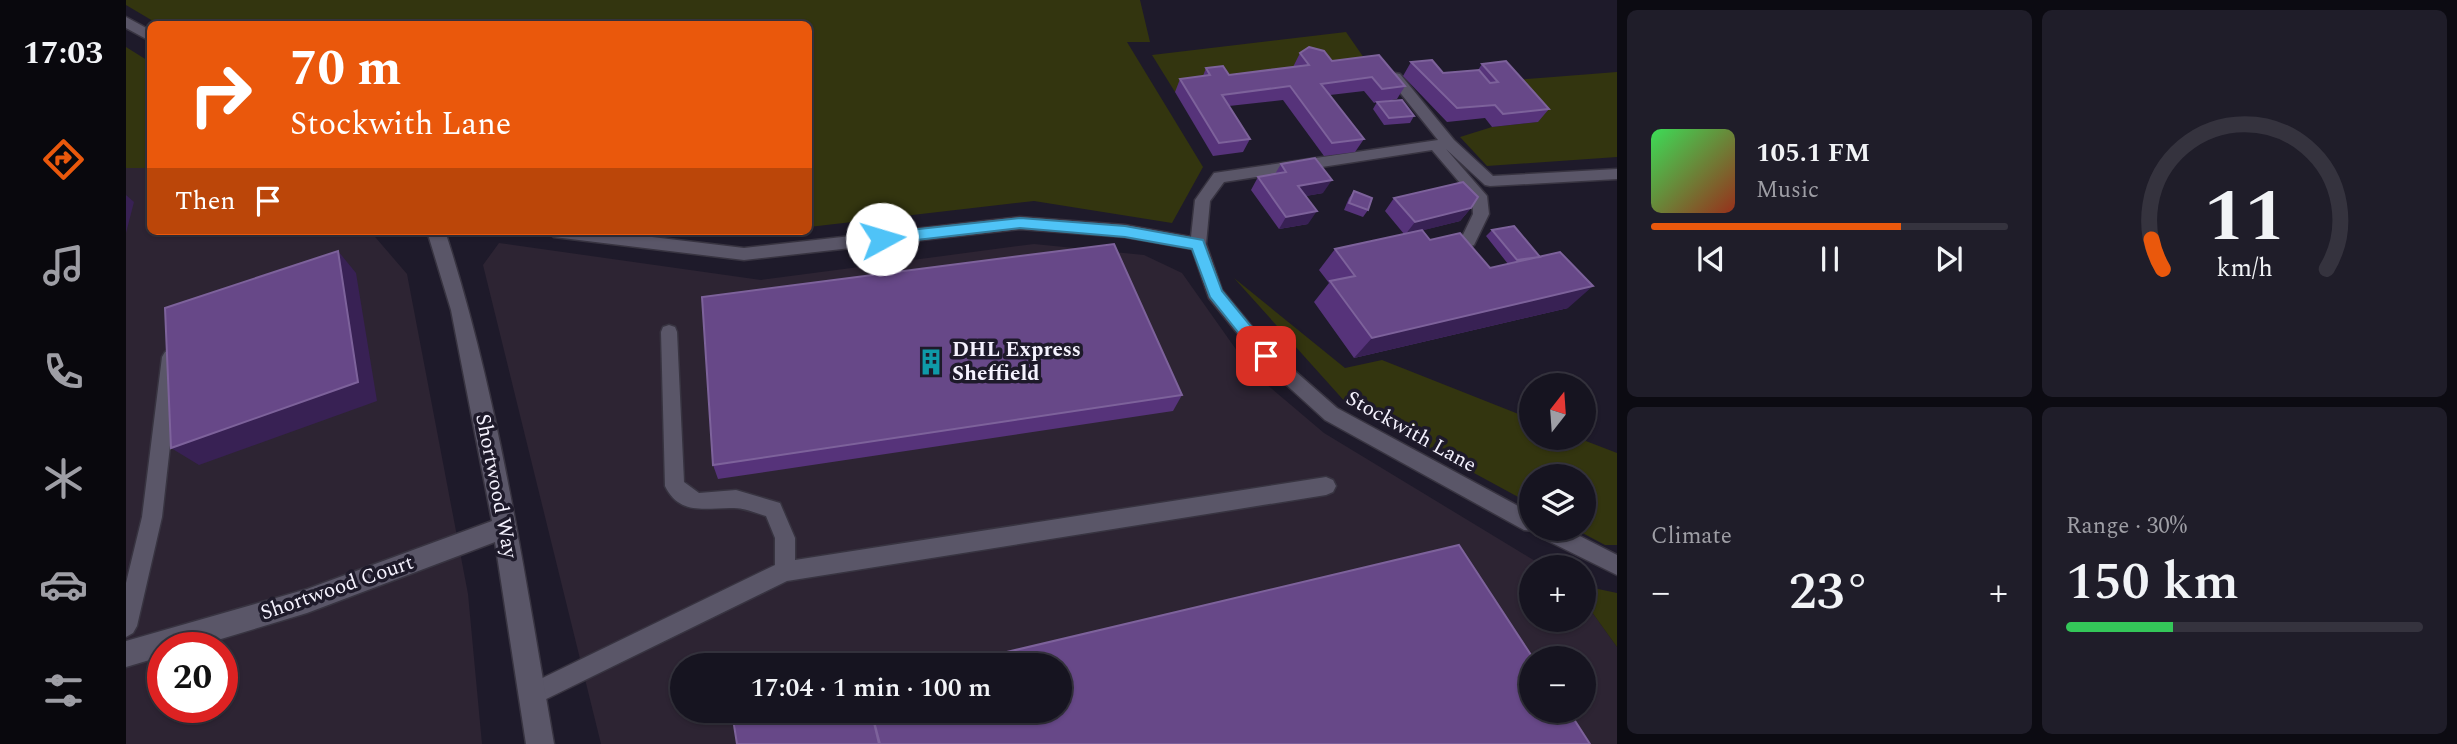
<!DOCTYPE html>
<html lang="en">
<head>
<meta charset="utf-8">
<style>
	:root { --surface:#161420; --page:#1f1d29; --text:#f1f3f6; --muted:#9e9ea5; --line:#35333e; --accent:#ea580c }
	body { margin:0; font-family:Spectral,serif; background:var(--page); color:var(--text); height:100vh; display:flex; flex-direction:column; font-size:26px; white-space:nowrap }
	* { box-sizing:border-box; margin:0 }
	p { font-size:23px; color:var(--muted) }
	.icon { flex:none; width:38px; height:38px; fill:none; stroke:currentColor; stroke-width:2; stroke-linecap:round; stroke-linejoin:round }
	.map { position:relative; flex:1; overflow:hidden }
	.side { display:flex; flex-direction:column; gap:10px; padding:10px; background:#0c0b12; width:840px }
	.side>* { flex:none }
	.guide { position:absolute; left:21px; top:21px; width:665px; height:214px; border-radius:10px; box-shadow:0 2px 5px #0004,0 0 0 2px var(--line); background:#ea580c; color:#fff; overflow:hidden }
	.needle { width:46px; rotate:17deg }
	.controls { position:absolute; left:1393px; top:373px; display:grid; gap:14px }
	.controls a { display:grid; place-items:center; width:77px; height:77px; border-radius:50%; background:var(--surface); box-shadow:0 2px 5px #0004,0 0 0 2px var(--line); font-size:35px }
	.speed { position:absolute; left:21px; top:632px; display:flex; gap:14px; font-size:35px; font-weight:700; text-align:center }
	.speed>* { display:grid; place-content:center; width:91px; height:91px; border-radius:50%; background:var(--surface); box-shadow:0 2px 5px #0004,0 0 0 2px var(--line); line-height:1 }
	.speed .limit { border:10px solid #d22; background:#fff; color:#111 }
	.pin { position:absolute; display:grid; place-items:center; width:60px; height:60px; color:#fff; margin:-30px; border-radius:14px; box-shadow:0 4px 10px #0006 }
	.me { position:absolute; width:77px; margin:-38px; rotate:84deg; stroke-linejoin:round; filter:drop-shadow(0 0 5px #0008) }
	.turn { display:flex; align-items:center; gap:24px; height:147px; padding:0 28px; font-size:32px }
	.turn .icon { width:91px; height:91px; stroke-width:2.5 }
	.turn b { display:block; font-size:49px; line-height:60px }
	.then { display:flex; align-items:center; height:66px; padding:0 28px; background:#0003; gap:14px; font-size:26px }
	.big { font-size:52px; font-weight:600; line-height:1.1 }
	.side .tile { flex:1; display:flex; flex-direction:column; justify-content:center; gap:10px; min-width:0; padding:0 24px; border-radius:10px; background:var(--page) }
	.side .dial { align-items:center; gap:0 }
	.dial svg { height:182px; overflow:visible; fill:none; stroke:var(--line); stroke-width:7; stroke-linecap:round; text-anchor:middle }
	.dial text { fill:var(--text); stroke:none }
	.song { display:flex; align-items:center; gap:21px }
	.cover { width:84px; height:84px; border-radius:10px; background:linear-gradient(135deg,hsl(130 70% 55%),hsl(10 70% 35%)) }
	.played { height:7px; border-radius:4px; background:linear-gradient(90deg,var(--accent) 70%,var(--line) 70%) }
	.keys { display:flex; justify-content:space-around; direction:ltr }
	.heat { display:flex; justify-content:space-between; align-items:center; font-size:38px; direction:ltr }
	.charge { height:10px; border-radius:5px; background:linear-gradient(90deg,#34c759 30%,var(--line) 0) }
	.side .tiles { flex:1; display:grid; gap:10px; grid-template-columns:repeat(2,1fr) }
	.trip { position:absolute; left:544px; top:653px; width:402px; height:70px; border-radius:35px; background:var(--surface); box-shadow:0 2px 5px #0004,0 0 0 2px var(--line); font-weight:600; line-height:70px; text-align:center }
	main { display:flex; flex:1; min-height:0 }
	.menu { display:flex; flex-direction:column; width:126px; justify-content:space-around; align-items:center; background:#09080d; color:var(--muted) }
	.menu .icon { width:49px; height:49px }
	.menu .active { color:var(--accent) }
	.menu b { font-size:32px; color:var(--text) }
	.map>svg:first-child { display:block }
	.commercial { fill:#2d2433; fill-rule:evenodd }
	.green { fill:#33350f }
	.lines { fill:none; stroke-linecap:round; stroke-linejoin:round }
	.lane-casing { stroke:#383441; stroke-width:3 }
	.street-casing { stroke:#383441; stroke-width:3 }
	.lane { fill:#5a5668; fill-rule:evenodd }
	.street { fill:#5a5668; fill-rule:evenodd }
	.wall { fill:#56337a }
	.shaded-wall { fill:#382154 }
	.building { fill:#674888; stroke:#7d629b; stroke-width:2 }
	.route { fill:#4fc3f7; stroke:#337fa1; stroke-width:2 }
	.labels { text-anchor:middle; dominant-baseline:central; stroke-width:7; stroke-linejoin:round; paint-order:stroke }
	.poi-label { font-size:21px; font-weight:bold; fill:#f5f2fe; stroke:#1e1a2a; text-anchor:start }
	.street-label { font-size:21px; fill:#f5f2fe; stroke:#1e1a2a }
</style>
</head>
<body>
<main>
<nav class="menu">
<b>17:03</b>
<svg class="icon active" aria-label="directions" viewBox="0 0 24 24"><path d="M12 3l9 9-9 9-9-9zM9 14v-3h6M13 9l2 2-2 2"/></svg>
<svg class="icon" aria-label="music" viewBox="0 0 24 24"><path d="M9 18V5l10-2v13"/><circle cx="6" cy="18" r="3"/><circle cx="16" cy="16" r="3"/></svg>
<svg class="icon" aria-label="phone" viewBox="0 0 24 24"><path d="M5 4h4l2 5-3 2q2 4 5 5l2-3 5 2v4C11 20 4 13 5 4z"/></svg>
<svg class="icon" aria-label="climate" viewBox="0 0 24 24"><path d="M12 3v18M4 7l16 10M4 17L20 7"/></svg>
<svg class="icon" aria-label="car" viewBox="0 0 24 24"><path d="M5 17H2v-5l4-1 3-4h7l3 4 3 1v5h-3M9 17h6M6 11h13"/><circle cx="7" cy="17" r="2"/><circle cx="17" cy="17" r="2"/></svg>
<svg class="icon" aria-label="filters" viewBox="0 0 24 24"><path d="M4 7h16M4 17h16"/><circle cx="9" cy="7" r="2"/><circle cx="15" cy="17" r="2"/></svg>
</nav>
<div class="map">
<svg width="1491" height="744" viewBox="0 0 1491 744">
	<rect width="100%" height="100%" fill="#1e1a2a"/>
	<path class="commercial" d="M0 168H24V231H244L281 274 342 594 356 744H0ZM37 648H96V707H37Z
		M373 243 635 280 908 244 1018 255 1056 273 1126 372 1198 433 1419 567H1405V620H1458V601L1491 647V744H475L357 265ZM1405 658H1458V710H1405ZM556 665H934V710H556Z"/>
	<path class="green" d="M0 0H1014L1024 42H1001L1077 167 1046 223 908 201 683 227 682 24H32L0 5Z
		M1220 32 1245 68 1167 67 1079 89 1049 92 1026 55Z
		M0 47 24 62V168H0Z
		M1491 72V157L1361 166 1334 137 1366 127 1411 122 1376 81Z
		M1108 278 1219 368 1256 360 1405 419V438H1452L1491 453V545H1479L1449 529 1458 528V476H1405V504L1221 404Z
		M1458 586 1491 593V647L1458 601Z"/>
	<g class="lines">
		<g class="lane-casing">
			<path id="lane" d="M1269 73 1274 74 1328 140 1367 176 1491 169V179L1364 186 1359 185 1320 149 1361 196 1363 214 1348 245 1342 247 1334 241 1347 214 1346 197 1306 150 1098 182 1084 201 1080 244 1096 290 1146 351 1211 408 1405 513V528H1438L1491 555V575L1410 535 1408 531 1398 530 1199 420 1134 361 1083 298 1066 249 999 237 894 229 618 260 428 237 420 231H476L618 248 894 217 999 225 1065 237 1069 200 1088 173 1312 140 1264 80V74Z
				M543 325 549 327 551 332 558 482 573 493 610 490 654 503 669 538V560L1200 477 1207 480 1210 486 1207 492 1200 495 661 581 408 705 400 702 397 694 400 686 649 565V538L640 516C630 513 618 508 608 508 582 507 554 517 539 486L535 332 537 327Z
				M45 350 51 352 54 357 36 517 11 626 7 633 0 637V583L16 517 36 357 39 352Z"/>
		</g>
		<g class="street-casing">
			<path id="street" d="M0 17 24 30V41L0 28Z
				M301 231H319C373 397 398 572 428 744H400L369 542 181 613 65 648H37V656L0 667V641L181 589 366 521 325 310Z"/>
		</g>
		<use href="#lane" class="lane"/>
		<use href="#street" class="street"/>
	</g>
	<path class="wall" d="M1174 53 1206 61 1279 86 1271 99 1255 102 1288 116 1284 123 1258 125 1247 109 1251 102 1248 103 1238 91 1204 95 1238 139 1229 152 1198 156 1157 100 1103 106 1124 139 1117 152 1087 156 1049 92 1054 79 1077 76 1080 68 1103 75 1167 67Z
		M1285 62 1317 73 1352 70 1356 64 1423 109 1412 122 1366 127 1359 118 1321 122 1277 76Z
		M1155 164 1197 193 1179 196 1182 224 1153 229 1125 190 1132 177 1149 174Z
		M1228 191 1242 210 1237 217 1218 210 1223 198Z
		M1268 198 1345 208 1334 221 1297 230 1304 240 1364 268 1382 264 1360 236 1366 230 1388 226 1442 308 1228 358 1188 302 1203 283 1193 270 1209 249 1278 234 1259 211Z
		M1056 395 1047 411 592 479 587 465Z"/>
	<path class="shaded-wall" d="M1206 180 1197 193 1164 199 1172 186Z
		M0 195 8 202 0 233Z
		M1345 208 1334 221 1279 235 1289 222Z
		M1191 211 1182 224 1153 229 1160 217Z
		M212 251 230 273 251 401 73 465 45 448Z
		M1467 286 1442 308 1228 358 1246 338Z"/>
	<path class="building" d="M1183 47 1198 51 1206 61 1253 55 1279 86 1256 89 1246 77 1195 84 1238 139 1206 143 1164 86 1096 95 1124 139 1093 143 1054 79 1084 75 1080 68 1097 66 1103 75 1183 65 1174 53Z
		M1306 60 1317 73 1353 70 1364 83 1372 82 1356 64 1380 61 1423 109 1377 114 1369 105 1331 108 1285 62Z
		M1276 100 1288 116 1263 118 1251 102Z
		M1189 158 1206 180 1172 186 1191 211 1160 217 1132 177 1160 172 1155 164Z
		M1337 182 1352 197 1345 208 1289 222 1268 198Z
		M1228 191 1246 198 1242 210 1223 203Z
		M1388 226 1414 257 1391 260 1366 230Z
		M1296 230 1304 240 1334 233 1364 268 1434 252 1467 286 1246 338 1204 281 1229 276 1209 249Z
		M988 244 1056 395 587 465 576 297Z
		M212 251 232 382 45 448 39 308Z
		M1333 545 1407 658H1405V710H1442L1464 744H754L745 710H934V665H826Z
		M643 710H745L753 744H611L607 719Z"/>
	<path class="route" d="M894 218 999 226 1077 240 1096 291 1146 352 1148 356 1146 361H1135L1084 297 1066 249 999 237 894 228 756 244 749 239 756 233Z"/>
	<defs>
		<g id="building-bare" transform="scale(2.1)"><path d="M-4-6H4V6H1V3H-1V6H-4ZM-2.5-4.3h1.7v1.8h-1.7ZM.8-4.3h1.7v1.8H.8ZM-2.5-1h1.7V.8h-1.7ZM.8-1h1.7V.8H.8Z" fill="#0f9aa8" stroke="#1e1a2a" stroke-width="2.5" paint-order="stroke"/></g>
	</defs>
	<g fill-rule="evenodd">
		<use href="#building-bare" x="805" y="362"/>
	</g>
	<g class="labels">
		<g class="poi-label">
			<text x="826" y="350">DHL Express<tspan x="826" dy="24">Sheffield</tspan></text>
		</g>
		<g class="street-label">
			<text transform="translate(1285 432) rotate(29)">Stockwith Lane</text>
			<text transform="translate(370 486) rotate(79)">Shortwood Way</text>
			<text transform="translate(211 588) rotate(-19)">Shortwood Court</text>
		</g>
	</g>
</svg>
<div class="controls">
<a><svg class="needle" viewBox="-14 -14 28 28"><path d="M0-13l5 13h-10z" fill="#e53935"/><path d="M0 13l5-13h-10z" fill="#9e9ea5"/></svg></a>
<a><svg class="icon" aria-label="layers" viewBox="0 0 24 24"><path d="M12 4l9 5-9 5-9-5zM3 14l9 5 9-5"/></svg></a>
<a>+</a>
<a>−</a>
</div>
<div class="speed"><div class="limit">20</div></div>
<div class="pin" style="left:1140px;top:356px;background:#d93025"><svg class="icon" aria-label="arrive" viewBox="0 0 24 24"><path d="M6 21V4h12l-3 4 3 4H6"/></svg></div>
<svg class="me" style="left:756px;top:239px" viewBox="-20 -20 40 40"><circle r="19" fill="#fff"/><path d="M0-13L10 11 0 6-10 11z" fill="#4fc3f7"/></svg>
<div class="trip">17:04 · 1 min · 100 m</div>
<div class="guide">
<div class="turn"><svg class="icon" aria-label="right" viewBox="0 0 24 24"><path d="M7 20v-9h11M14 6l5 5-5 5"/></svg><div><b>70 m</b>Stockwith Lane</div></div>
<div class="then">Then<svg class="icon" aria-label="arrive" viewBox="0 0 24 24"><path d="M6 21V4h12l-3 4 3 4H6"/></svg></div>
</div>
</div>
<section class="side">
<div class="tiles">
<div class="tile">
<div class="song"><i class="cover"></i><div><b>105.1 FM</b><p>Music</p></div></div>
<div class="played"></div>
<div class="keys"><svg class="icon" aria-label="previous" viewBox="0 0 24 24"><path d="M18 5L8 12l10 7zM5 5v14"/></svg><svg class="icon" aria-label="pause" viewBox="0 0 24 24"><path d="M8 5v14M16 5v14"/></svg><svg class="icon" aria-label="next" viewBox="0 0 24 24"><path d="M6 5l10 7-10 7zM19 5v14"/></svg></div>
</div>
<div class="tile dial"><svg viewBox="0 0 100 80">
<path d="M14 69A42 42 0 1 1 86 69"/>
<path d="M14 69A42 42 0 0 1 9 56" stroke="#ea580c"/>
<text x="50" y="56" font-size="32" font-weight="700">11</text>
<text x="50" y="72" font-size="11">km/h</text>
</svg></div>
<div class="tile"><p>Climate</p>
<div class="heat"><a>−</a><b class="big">23°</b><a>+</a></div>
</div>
<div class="tile"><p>Range · 30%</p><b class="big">150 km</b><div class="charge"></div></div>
</div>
</section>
</main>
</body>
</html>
